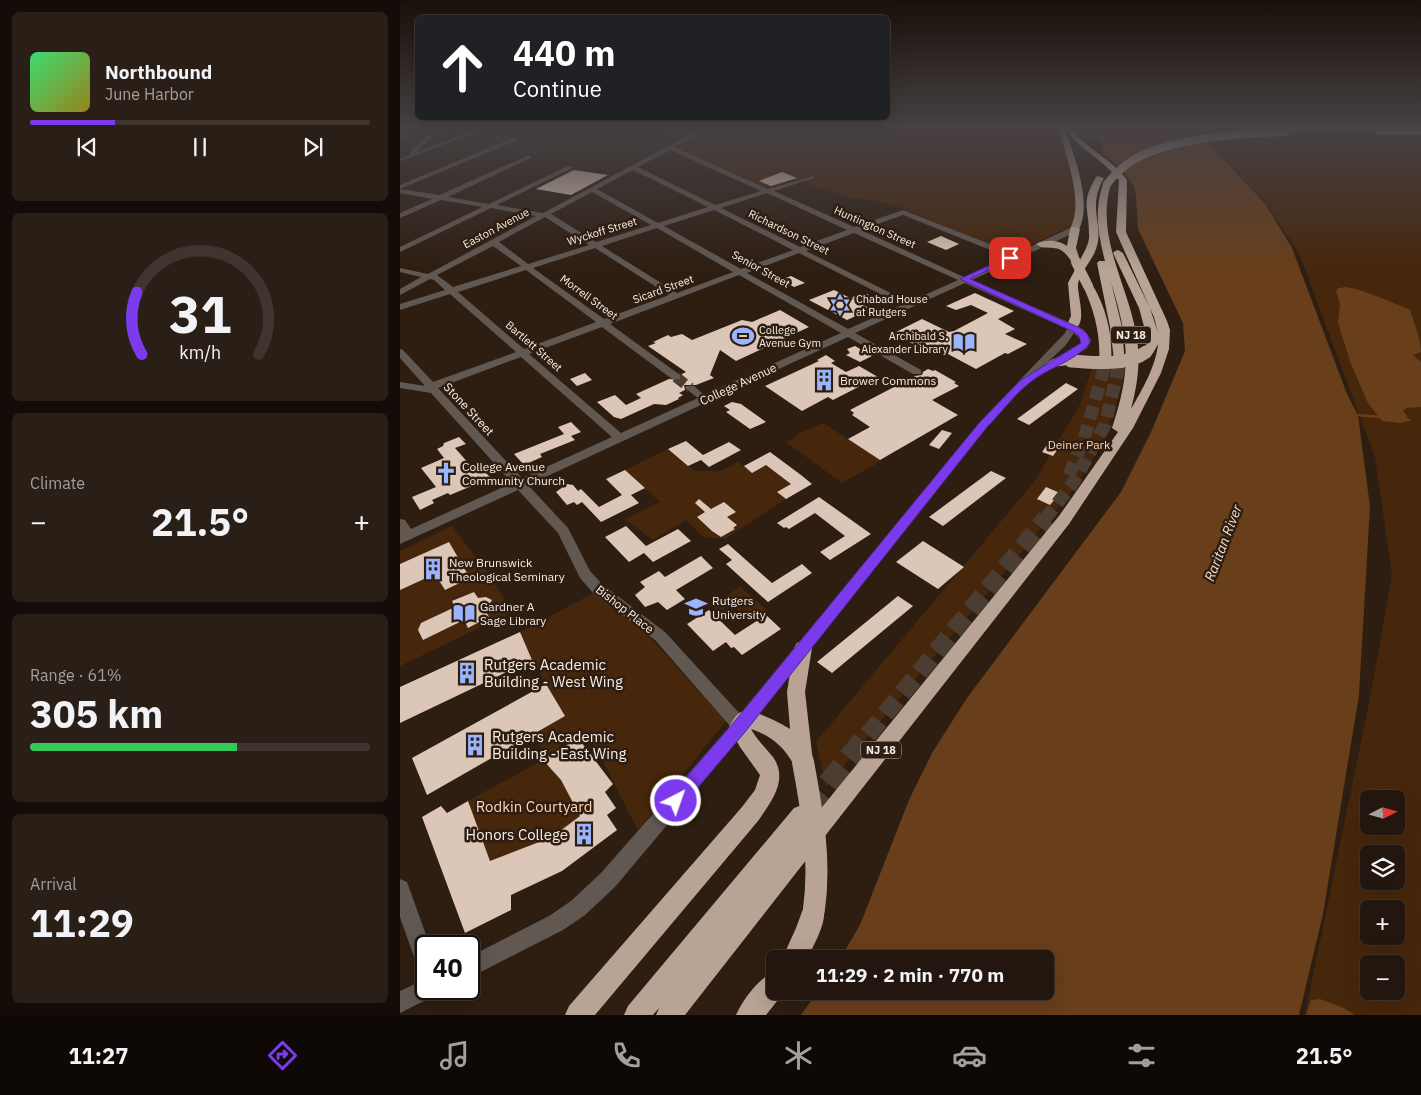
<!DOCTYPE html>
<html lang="en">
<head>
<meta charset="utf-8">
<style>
	:root { --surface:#22160e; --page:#2a1f17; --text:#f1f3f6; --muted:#a29f9e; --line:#3f352e; --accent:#7c3aed }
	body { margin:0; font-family:"IBM Plex Sans",sans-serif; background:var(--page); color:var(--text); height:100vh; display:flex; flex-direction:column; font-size:19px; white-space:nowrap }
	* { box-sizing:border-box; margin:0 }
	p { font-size:16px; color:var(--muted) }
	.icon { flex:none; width:28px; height:28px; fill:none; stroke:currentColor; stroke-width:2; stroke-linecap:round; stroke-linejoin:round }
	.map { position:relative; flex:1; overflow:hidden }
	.panel { display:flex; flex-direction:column; gap:12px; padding:12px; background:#130c08; width:400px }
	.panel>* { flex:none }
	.guide { position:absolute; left:15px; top:15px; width:475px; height:105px; border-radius:8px; box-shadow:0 5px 20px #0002,0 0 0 1px var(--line); background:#202124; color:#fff; overflow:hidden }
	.needle { width:32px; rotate:84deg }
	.tools { position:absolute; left:960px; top:790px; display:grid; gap:10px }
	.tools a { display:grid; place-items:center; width:45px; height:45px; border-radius:8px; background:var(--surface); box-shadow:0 5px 20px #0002,0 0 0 1px var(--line); font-size:25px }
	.speed { position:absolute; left:15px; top:935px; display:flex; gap:10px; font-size:25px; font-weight:700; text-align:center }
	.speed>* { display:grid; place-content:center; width:65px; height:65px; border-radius:50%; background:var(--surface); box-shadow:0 5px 20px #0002,0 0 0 1px var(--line); line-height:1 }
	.speed .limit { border:2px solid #111; border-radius:8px; background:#fff; color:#111 }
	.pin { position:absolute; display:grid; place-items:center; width:42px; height:42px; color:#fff; margin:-21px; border-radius:10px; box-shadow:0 2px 8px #0006 }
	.me { position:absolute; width:55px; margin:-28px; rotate:41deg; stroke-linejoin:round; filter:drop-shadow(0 0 4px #0008) }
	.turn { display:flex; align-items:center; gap:18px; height:105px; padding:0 15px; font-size:22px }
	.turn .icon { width:65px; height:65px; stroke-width:2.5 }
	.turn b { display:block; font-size:35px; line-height:42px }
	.big { font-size:38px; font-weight:700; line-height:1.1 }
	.panel .tile { flex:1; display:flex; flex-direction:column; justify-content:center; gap:8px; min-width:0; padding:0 18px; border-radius:8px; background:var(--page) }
	.panel .dial { align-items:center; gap:0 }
	.dial svg { height:130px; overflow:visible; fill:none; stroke:var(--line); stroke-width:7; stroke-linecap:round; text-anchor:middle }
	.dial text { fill:var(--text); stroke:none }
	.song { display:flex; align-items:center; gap:15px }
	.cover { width:60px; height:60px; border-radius:8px; background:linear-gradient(135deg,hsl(140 70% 55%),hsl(50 70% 35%)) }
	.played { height:5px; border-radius:2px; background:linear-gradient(90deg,var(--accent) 25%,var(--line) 25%) }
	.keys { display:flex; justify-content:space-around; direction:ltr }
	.heat { display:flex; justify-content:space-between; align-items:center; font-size:28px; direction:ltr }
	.charge { height:8px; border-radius:4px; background:linear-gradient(90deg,#34c759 61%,var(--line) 0) }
	.trip { position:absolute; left:366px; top:950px; width:288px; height:50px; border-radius:8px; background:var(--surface); box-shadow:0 5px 20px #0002,0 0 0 1px var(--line); font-weight:700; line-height:50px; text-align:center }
	.menu { display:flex; height:80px; justify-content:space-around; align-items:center; background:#0e0906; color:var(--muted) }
	.menu .icon { width:35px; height:35px }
	.menu .active { color:var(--accent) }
	.menu b { font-size:22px; color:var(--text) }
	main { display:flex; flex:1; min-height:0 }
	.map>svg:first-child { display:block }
	.green { fill:#47270c; fill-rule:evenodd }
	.water { fill:#683e1b }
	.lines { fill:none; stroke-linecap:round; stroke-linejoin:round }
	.stream-far1 { stroke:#683e1b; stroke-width:1 }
	.stream { stroke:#683e1b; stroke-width:2.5 }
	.building { fill:#dcc6b7 }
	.minor-tunnel { stroke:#4c3d32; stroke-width:11; stroke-dasharray:11 5.5; stroke-linecap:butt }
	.highway-tunnel-far2 { stroke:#4c3d32; stroke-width:13; stroke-dasharray:13 7; stroke-linecap:butt }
	.highway-tunnel-far1 { stroke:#4c3d32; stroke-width:18; stroke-dasharray:18 9; stroke-linecap:butt }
	.highway-tunnel { stroke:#4c3d32; stroke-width:22; stroke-dasharray:22 11; stroke-linecap:butt }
	.minor { fill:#615852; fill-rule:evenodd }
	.major { fill:#9f8e82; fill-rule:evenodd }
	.highway { fill:#b8a394; fill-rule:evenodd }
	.highway-bridge-far3 { stroke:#b8a394; stroke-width:8 }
	.highway-bridge-far2 { stroke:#b8a394; stroke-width:10 }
	.highway-bridge-far1 { stroke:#b8a394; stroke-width:13 }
	.highway-bridge { stroke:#b8a394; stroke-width:22 }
	.route { fill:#7c3aed; stroke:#51269a }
	.labels { text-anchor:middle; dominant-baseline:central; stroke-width:5; stroke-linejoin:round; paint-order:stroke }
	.far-street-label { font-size:11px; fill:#f8ede5; stroke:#2e1e12 }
	.far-poi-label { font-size:11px; fill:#f8ede5; stroke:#2e1e12; text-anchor:start }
	.shield { fill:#2e1e12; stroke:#bbafa6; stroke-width:1 }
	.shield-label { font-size:11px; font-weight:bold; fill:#f8ede5 }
	.poi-label { font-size:12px; fill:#f8ede5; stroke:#2e1e12; text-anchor:start }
	.street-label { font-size:12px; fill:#f8ede5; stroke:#2e1e12 }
	.park-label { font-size:12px; fill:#ffd5b6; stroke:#2e1e12 }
	.water-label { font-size:14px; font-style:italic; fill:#f4dfd0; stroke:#2e1e12 }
	.near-poi-label { font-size:15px; fill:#f8ede5; stroke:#2e1e12; text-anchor:start }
	.near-park-label { font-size:15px; fill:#ffd5b6; stroke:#2e1e12 }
</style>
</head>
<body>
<main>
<section class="panel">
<div class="tile">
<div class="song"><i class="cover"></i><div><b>Northbound</b><p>June Harbor</p></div></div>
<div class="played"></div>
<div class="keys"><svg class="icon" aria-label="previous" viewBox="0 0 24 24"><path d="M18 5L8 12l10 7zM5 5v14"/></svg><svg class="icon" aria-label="pause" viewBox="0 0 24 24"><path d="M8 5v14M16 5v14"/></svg><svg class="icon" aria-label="next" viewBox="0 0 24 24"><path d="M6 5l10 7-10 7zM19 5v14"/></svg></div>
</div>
<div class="tile dial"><svg viewBox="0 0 100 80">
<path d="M14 69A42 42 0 1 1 86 69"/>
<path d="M14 69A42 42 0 0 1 11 31" stroke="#7c3aed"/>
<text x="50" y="56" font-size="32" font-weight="700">31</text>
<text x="50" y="72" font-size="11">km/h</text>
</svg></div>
<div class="tile"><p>Climate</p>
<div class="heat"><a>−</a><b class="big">21.5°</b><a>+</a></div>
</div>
<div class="tile"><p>Range · 61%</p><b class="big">305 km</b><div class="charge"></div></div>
<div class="tile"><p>Arrival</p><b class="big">11:29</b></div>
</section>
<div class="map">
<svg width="1021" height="1015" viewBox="0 0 1021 1015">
	<rect width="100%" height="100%" fill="#2e1e12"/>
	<path class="green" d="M0 127H68L34 135 30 134 0 140Z
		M314 127H659C664 148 687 212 670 227L612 254 501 208 479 201 451 198 398 180 368 188 276 147Z
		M795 127H994L1021 142V1015H905L971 693 992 575 975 457 899 253 867 205ZM969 799H996V826H969ZM969 854H996V881H969ZM969 909H996V936H969ZM969 964H996V991H969Z
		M692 367 727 368 706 436 676 486 426 787 416 742 634 482 680 405Z
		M423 423 481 461 442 483 386 442 398 436 397 434Z
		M268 449 294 471H321L338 462 352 472 366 465 391 484 377 492 386 499 325 539 303 537 286 520 253 540 225 519 260 502 225 470Z
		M52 526 88 573 112 612 0 666V551Z
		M340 587 368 611 352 622 345 618 336 617 338 606 326 608 319 612 311 606Z
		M196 592 246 633 326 721 238 831 196 747 178 732 143 760 161 780 180 816 152 837 90 861 68 801 143 760 136 733 165 716 132 660 120 632Z"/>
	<path class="water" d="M669 127H794L866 205 892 248 947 394 958 415 970 507 959 695 923 914 899 1015H401L418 991H645V959H440L460 925 509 800 532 753 567 698 721 492 752 430 785 351 783 323 738 229 736 195 733 185 720 167 703 155 701 139 676 137Z
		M946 287C965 290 991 302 1010 310 1014 324 1021 338 1021 352L1013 355 1021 362V407L1006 408 1003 411 1007 416 1006 417 1012 420 1000 423 982 421 968 403 951 364 938 323 940 304 936 291 939 288Z
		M920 999 944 1008 955 1015H906L911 1000Z"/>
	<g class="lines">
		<path class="stream-far1" d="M0 135 46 127"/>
		<path class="stream" d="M958 415 980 417"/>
	</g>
	<path class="building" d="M174 170 208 175 171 195 136 189Z
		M382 172 397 178 371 186 359 181Z
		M541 236 559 244 546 250 527 242Z
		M391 276 405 283 394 287 381 280Z
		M434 290 450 298 461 294H468L471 301 463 305 471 309 447 320 409 300Z
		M575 293 614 311 598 319 615 329 605 334 627 344 608 354 605 353 576 369 533 346 524 349 509 342 494 333 522 319 549 332 554 331 588 313 571 305 556 310 546 306Z
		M380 310 409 327 336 361 320 350 310 375 314 378 296 385H284L285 390 279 393 283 395 278 398 279 399 266 405 254 404 221 419 214 417 197 402 215 395 226 405 241 398 236 394 269 379 281 380 282 374 286 372 248 346 256 343 253 342 268 335 271 337 282 334 292 340 342 320 352 322Z
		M455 346 472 356 460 362 446 355 450 353 447 349Z
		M426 355 435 361 431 363 446 372 459 366 478 377 433 400 428 397 402 411 365 386 419 361 417 360Z
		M528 369 533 371 535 370 556 382 554 383 559 386 532 400 558 415 480 460 448 439 470 427 452 415 454 413 450 410 515 376 522 375 523 372Z
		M185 373 192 380 177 386 170 379Z
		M666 383 678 389 629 425 617 419Z
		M332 402 341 404 366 422 350 429 326 412 330 410 324 406Z
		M171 422 181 432 171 436 175 440 140 454 142 457 124 465 114 454 164 434 158 427Z
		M542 430 552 433 539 449 529 445Z
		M59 437 66 444 55 448 71 466 74 465 78 468 83 470 91 478 50 495 48 493 32 500 34 503 20 510 12 497 36 487 21 468 44 458 37 449 43 446 44 443Z
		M286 441 303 455 329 442 341 450 309 467 301 460 288 466 268 449Z
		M649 442 660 446 653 456 642 452Z
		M370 452 401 475 412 484 386 499 377 492 391 484 366 465 352 473 344 466Z
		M225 470 245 488 231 495 239 503 201 522 182 502 177 505 174 502 167 505 156 492 167 484 173 485 178 491 181 489 199 507 222 495 206 479Z
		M591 471 606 478 543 526 529 517Z
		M646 487 660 493 650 505 637 499Z
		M419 497 471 534 430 560 420 552 445 536 415 513 389 529 386 527 384 528 377 523Z
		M299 499 311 509 324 502 336 512 327 517 337 525 333 528 335 529 321 537 312 531 297 517 305 512 295 503Z
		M226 526 246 546 278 529 291 541 253 562 244 553 229 562 205 537Z
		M523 541 564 567 538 589 496 562Z
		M49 542 70 578 45 590 35 574 0 590V564Z
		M328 544 372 583 402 564 412 573 368 602 326 564 332 560 319 549Z
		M301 556 313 568 276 590 285 599 267 610 258 602 245 607 235 595 245 587 240 582 259 571 265 577Z
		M74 592 78 598 86 597 92 600 86 611 89 617 68 628 64 620 23 640 18 630 21 623 55 607 52 601Z
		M498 596 513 606 432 673 417 662Z
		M309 610 335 635 366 615 381 629 342 655 334 647 331 648 326 642 313 651 287 624Z
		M120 632 132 660 0 723V687Z
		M146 684 165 716 27 795 12 758Z
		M178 738 213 784 205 792 216 808 207 815 217 830 162 871 111 895V910L65 933 22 817 41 806 47 813 68 801 90 861 152 837 180 816 161 780 143 760Z"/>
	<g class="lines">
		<path class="minor-tunnel" d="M276 377 290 388"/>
		<path class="highway-tunnel-far2" d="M669 475 684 439 705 365
			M645 519 673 483 705 425 719 365"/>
		<path class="highway-tunnel-far1" d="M468 735 646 518"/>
		<path class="highway-tunnel" d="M407 809 469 734"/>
		<path class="minor" d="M250 127C264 127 277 131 291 132 298 132 304 127 311 127L275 147 368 189 414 176V178L374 191 454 227 503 210 615 254 672 227H678V231L572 280 675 325 684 330 691 340 687 348 653 368H645V364L680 344 681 340 674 333 665 346 640 369 588 426 345 732 215 887 185 915 163 930 69 978V957L149 916 171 901 201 873 330 726 255 640 193 593 180 578 158 533 118 490 0 544V519L5 520 11 529 112 483 31 393 0 388V382L25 386 0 358V349L3 350 33 382 116 352 50 294 0 310V304L45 290 34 280 30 279 0 295V289L21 277 0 272V268L28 274 136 216 91 208 0 252V247L82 207 41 200 0 218V213L32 199 0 193V185L115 137 117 140 0 189 39 195 127 156H131V158L48 197 89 204 168 166H172V168L97 205 143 213 289 135ZM270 150 361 191 315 205 238 167ZM233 170 308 207 258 223 197 189ZM192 192 251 225 196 242 151 214ZM367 193 447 230 400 247 321 208ZM314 210 393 250 341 269 264 226ZM503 215 608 257 564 277 461 230ZM145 217 189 245 128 264 99 242ZM257 228 333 272 277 293 202 246ZM454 233 558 280 509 302 406 251ZM93 246 121 266 53 287 37 275ZM195 248 269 295 204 319 133 268ZM399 253 502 305 448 329 347 273ZM126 270 196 322 124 349 58 292ZM339 275 441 333 304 395 294 386H286L285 388 298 398 221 433 129 354 202 327 272 379H280V375L210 324ZM565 283 667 329 665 333 580 422 340 714 265 632 203 585 190 571 168 528 128 485 448 337 513 374H521V370L455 333ZM121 357 212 437 122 478 38 388Z
			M79 128 81 131 0 161V159L12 154 10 153V151L27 136 32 137 15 153Z
			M0 879 7 882 30 946H26V974L19 971 0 917Z
			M26 979V989H37L34 996 0 1013V991Z"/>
		<path class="major" d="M659 127H665C673 155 694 204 678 231L675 232 670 229C685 201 665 156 659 127Z"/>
		<path class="highway" d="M664 127H670C686 149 711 158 727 180L726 232 767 321 770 330 769 349 761 373 733 428 669 524 285 1015H256L259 1008 253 1015H224L228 1006 394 808 402 805 410 808 413 815 410 822 659 516 718 432 712 428C732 367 729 342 711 282L722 327 725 365 723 368H715L710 327 697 263 699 261H705C698 234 694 211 703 184L707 182 711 184C695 235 727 283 736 333 741 359 738 383 731 409 742 390 756 366 758 344L750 343 748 341 739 308 713 253 715 251 718 250 723 253 750 308 758 333 754 317 716 232 719 180C703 159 678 149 664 127Z
			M929 127 990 128 987 130 868 132 864 130 868 128Z
			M697 176 704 178C686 209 705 224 696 249 692 261 680 272 678 284 677 296 689 326 672 330L666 327 671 316 668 283 678 264H673C658 238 649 254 636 244 644 239 659 240 667 246L670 229 672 227H678L680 229 676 248 680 260C684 252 690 243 689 234 689 208 680 202 697 176Z
			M688 283 692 284C707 309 713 336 711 365L705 369 699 365C701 336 695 312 683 286Z
			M671 357 677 361 675 364 653 367 647 363 653 359Z
			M403 641 409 643 412 648 405 692 413 762 410 769 403 771 396 769C386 748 372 736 351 729 357 740 366 748 373 757 389 780 371 802 358 821L195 1015H165L169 1006 342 807 355 790 360 775 340 747 329 727C332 722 337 711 345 711 355 710 381 723 390 729L387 692 394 648 397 643Z
			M414 897 422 901C430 918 415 942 407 959H382L396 928 406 901Z
			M375 971V991H385L366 1015H336C343 999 359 978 375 971Z"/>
		<path class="highway-bridge-far3" d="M979 131H1021
			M707 184C711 179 715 174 720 170 754 137 839 134 885 132"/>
		<path class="highway-bridge-far2" d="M676 262 688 286
			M744 353 749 350 754 341"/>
		<path class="highway-bridge-far1" d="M671 361C694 362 726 367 746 352"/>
		<path class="highway-bridge" d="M403 762C412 811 421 859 414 909"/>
	</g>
	<linearGradient id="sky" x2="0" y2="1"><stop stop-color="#19100a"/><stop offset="0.47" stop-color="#464144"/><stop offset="1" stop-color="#464144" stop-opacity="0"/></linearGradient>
	<rect width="1021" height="269" fill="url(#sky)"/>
	<path class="route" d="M607 257 613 258 570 279 680 328 688 335 690 343C675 362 646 368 628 384 613 396 601 413 587 427L345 732 282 806 276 808 271 806 268 801 271 795 334 722 580 422 621 380 681 343 679 336 674 332 560 279Z"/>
	<defs>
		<g id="synagogue-bare" transform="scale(1.725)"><path d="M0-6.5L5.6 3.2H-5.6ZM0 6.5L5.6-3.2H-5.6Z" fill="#9ab5fd" stroke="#2e1e12" stroke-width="2.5" paint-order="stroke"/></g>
		<g id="stadium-bare" transform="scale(1.725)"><path d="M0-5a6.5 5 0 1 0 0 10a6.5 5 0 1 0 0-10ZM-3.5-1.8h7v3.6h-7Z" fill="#9ab5fd" stroke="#2e1e12" stroke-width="2.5" paint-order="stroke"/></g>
		<g id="library-bare" transform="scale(1.725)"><path d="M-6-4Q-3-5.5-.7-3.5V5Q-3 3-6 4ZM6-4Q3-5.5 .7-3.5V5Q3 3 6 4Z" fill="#9ab5fd" stroke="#2e1e12" stroke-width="2.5" paint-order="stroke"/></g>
		<g id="building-bare" transform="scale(1.725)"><path d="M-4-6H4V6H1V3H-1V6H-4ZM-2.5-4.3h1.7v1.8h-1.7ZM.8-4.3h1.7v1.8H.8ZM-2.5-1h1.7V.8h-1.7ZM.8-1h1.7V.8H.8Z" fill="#9ab5fd" stroke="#2e1e12" stroke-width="2.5" paint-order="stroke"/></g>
		<g id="church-bare" transform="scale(1.725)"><path d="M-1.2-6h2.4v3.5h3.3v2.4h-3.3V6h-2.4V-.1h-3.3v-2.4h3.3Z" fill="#9ab5fd" stroke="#2e1e12" stroke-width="2.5" paint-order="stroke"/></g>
		<g id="university-bare" transform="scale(1.725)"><path d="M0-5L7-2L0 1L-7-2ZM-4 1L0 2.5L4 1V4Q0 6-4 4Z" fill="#9ab5fd" stroke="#2e1e12" stroke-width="2.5" paint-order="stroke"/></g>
	</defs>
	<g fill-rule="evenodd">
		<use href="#synagogue-bare" x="440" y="305"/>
		<use href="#stadium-bare" x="343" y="336"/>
		<use href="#library-bare" x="564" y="342"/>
		<use href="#building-bare" x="424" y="380"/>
		<use href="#church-bare" x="46" y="473"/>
		<use href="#building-bare" x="33" y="569"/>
		<use href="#university-bare" x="296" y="607"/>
		<use href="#library-bare" x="64" y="613"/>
		<use href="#building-bare" x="67" y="673"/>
		<use href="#building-bare" x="75" y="745"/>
		<use href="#building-bare" x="184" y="834"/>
	</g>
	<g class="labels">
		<g class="far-street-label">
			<text transform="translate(475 227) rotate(24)">Huntington Street</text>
			<text transform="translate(96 228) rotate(-28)">Easton Avenue</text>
			<text transform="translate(202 231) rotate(-17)">Wyckoff Street</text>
			<text transform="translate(389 232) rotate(26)">Richardson Street</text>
			<text transform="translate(361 269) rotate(29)">Senior Street</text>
			<text transform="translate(263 289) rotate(-20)">Sicard Street</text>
			<text transform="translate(189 297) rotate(36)">Morrell Street</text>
			<text transform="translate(134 346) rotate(41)">Bartlett Street</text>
		</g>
		<g class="far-poi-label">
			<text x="456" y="299">Chabad House<tspan x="456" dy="13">at Rutgers</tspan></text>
			<text x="359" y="330">College<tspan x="359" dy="13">Avenue Gym</tspan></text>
			<text x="548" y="336" text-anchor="end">Archibald S.<tspan x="548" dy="13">Alexander Library</tspan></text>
		</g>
		<g class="shield">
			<rect x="711" y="326.5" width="40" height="17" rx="4"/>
			<rect x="461" y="741.5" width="40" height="17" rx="4"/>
		</g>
		<g class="shield-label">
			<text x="731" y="335">NJ 18</text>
			<text x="481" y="750">NJ 18</text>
		</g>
		<g class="poi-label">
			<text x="440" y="380">Brower Commons</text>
			<text x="62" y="466">College Avenue<tspan x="62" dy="14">Community Church</tspan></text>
			<text x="49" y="562">New Brunswick<tspan x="49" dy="14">Theological Seminary</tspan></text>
			<text x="312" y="600">Rutgers<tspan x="312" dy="14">University</tspan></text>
			<text x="80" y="606">Gardner A<tspan x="80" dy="14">Sage Library</tspan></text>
		</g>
		<g class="street-label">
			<text transform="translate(338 384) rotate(-25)">College Avenue</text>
			<text transform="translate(69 409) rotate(47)">Stone Street</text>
			<text transform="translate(225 609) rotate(38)">Bishop Place</text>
		</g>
		<g class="park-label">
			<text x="679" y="444">Deiner Park</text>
		</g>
		<g class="water-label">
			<text transform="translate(823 543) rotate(-69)">Raritan River</text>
		</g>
		<g class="near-poi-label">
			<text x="84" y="664">Rutgers Academic<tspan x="84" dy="17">Building - West Wing</tspan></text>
			<text x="92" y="736">Rutgers Academic<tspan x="92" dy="17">Building - East Wing</tspan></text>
			<text x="168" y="834" text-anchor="end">Honors College</text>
		</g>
		<g class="near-park-label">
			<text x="134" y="806">Rodkin Courtyard</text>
		</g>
	</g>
</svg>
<div class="tools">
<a><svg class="needle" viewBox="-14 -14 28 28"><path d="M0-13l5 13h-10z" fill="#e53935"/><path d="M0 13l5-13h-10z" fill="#a29f9e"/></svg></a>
<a><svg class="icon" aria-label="layers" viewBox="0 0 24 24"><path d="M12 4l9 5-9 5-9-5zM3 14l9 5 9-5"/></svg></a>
<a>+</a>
<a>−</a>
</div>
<div class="speed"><div class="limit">40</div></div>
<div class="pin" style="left:610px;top:258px;background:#d93025"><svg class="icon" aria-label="arrive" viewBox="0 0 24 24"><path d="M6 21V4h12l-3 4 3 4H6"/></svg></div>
<svg class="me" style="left:276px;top:801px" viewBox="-20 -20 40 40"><circle r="17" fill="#7c3aed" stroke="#fff" stroke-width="3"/><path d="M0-11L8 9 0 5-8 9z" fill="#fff"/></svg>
<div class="trip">11:29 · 2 min · 770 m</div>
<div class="guide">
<div class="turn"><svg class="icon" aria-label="ahead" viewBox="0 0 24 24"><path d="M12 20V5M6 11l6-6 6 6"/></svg><div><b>440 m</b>Continue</div></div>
</div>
</div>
</main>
<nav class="menu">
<b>11:27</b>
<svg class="icon active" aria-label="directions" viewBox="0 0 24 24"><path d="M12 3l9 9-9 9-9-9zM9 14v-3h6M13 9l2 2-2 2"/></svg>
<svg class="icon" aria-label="music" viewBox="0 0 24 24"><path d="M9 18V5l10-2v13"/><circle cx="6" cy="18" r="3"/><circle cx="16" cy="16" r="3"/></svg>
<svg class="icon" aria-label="phone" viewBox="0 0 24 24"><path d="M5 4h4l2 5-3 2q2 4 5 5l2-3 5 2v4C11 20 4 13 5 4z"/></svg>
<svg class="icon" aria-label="climate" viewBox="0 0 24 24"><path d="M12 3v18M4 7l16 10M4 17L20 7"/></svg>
<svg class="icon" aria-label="car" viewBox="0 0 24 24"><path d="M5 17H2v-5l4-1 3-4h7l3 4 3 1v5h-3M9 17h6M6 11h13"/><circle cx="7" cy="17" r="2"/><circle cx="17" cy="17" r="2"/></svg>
<svg class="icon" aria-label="filters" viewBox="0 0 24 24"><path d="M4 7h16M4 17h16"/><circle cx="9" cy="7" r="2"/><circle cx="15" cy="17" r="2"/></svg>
<b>21.5°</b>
</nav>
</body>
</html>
